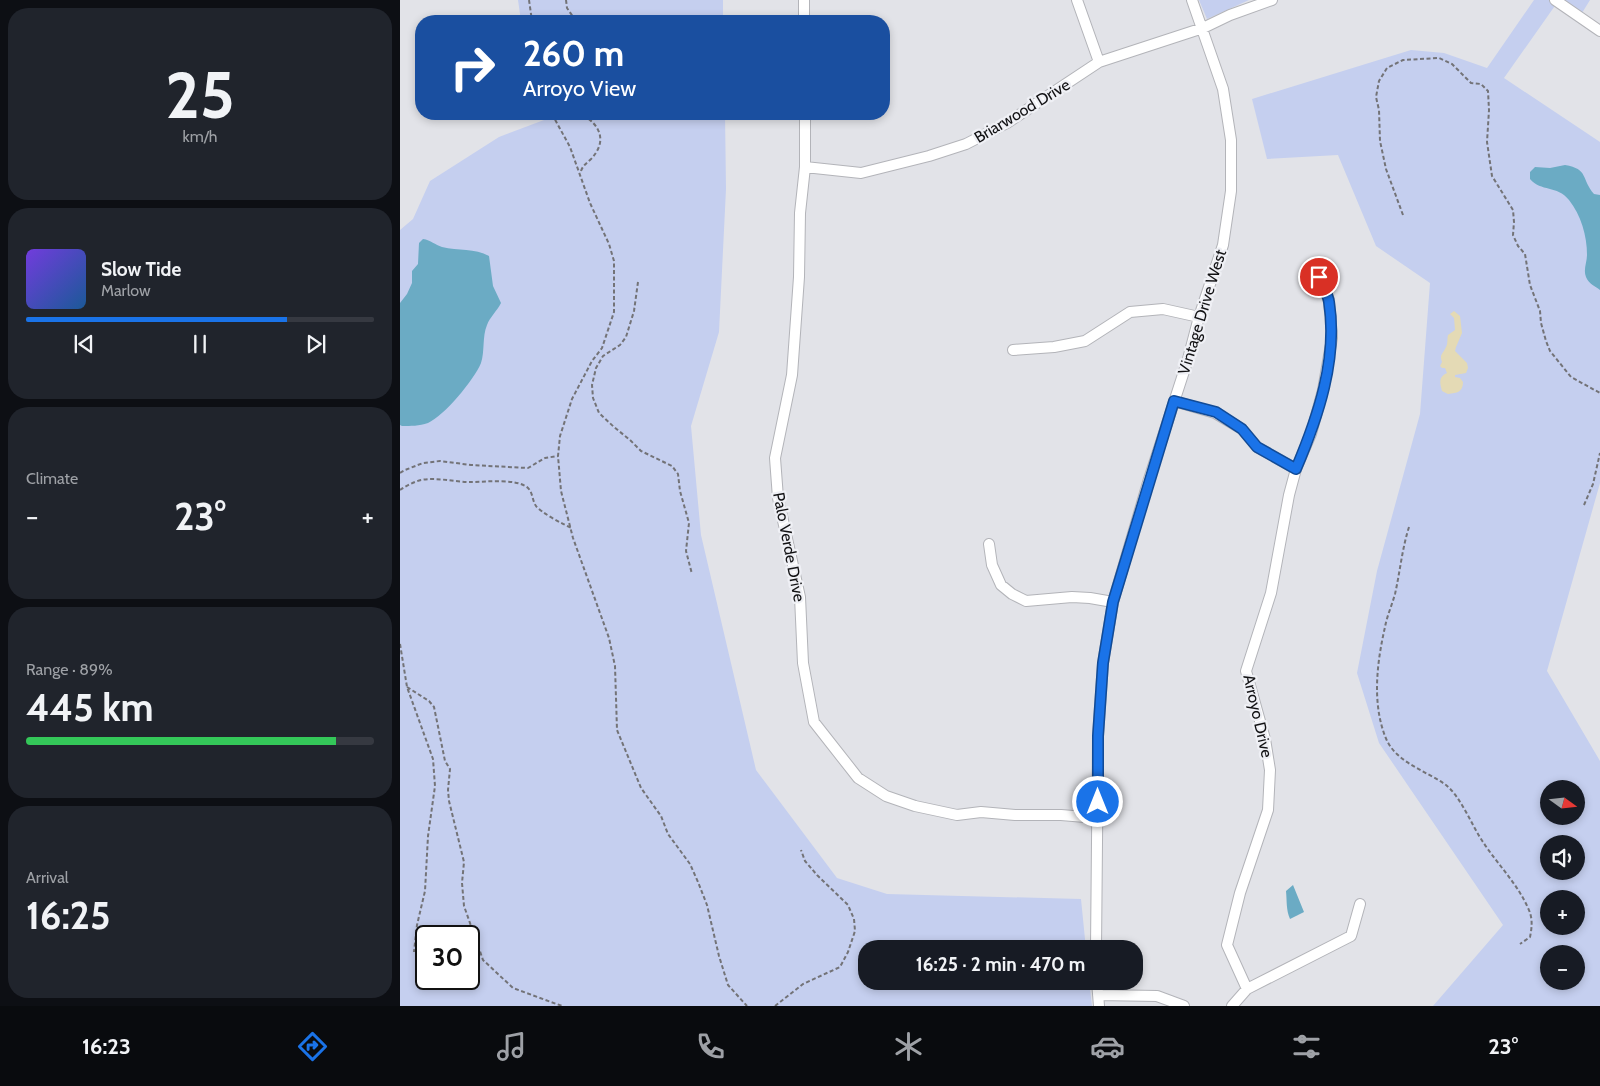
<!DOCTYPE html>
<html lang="en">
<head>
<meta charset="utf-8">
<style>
	:root { --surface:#171b24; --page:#20242c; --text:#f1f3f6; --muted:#9ea1a6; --line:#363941; --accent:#1a73e8 }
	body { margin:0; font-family:Cabin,sans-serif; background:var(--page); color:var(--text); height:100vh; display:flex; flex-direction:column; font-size:19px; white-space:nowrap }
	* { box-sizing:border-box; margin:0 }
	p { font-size:16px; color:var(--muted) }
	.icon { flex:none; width:28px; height:28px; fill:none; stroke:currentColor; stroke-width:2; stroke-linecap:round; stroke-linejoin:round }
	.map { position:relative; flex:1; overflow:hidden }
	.details { display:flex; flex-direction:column; gap:8px; padding:8px; background:#0d0f14; width:400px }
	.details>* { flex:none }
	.banner { position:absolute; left:15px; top:15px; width:475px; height:105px; border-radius:20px; box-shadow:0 2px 8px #0003; background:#1a4fa0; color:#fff; overflow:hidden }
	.needle { width:32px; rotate:105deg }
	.tools { position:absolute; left:1140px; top:780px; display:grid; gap:10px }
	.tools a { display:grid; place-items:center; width:45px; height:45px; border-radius:50%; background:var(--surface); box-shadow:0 2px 8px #0003; font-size:25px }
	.speed { position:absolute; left:15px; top:925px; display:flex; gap:10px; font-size:25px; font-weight:700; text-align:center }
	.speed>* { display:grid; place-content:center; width:65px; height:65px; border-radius:50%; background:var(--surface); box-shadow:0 2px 8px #0003; line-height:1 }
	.speed .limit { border:2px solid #111; border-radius:8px; background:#fff; color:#111 }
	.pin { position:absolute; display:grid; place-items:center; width:42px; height:42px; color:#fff; margin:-21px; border:2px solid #fff; border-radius:50%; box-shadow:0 1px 5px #0007 }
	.me { position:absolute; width:55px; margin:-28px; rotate:0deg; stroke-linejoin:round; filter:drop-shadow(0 0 4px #0008) }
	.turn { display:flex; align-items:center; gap:18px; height:105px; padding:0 25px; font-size:22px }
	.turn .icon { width:65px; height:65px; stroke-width:2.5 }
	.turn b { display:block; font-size:35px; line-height:42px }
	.big { font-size:38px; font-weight:700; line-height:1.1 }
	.details .widget { flex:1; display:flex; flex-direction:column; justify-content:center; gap:8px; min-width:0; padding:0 18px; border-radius:20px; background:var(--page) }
	.details .dial { align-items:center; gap:0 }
	.dial b { font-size:65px; line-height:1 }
	.song { display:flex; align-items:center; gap:15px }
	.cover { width:60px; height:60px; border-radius:8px; background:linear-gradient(135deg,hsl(260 70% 55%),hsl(210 70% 35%)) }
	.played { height:5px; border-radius:2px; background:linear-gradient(90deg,var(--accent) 75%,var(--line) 75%) }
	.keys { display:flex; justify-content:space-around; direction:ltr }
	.heat { display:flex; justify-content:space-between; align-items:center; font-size:28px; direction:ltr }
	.charge { height:8px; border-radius:4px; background:linear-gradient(90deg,#34c759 89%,var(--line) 0) }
	.trip { position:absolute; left:458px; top:940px; width:285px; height:50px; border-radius:20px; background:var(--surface); box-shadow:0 2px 8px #0003; font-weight:700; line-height:50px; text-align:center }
	.dock { display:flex; height:80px; justify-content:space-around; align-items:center; background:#090b0e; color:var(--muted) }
	.dock .icon { width:35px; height:35px }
	.dock .current { color:var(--accent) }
	.dock b { font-size:22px; color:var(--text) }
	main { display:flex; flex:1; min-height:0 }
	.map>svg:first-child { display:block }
	.green { fill:#c5cfef; fill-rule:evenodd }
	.sand { fill:#e4dab5 }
	.water { fill:#6babc4 }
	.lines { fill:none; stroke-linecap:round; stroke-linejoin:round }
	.street-casing { stroke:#b3b4b9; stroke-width:12 }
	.path { stroke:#737377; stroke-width:2; stroke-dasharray:4 2.5; stroke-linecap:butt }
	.street { stroke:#fff; stroke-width:10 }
	.route-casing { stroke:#114b97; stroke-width:12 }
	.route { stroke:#1a73e8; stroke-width:9 }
	.labels { text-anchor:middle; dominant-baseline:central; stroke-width:4.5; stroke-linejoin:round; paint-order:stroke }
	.street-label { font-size:16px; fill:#121214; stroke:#eff0f5 }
</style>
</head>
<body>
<main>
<section class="details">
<div class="widget dial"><b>25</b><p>km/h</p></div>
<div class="widget">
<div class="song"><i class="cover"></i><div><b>Slow Tide</b><p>Marlow</p></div></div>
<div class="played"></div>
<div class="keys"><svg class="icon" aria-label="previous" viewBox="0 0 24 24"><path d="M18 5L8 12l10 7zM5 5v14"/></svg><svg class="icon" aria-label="pause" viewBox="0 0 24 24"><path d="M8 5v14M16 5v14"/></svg><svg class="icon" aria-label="next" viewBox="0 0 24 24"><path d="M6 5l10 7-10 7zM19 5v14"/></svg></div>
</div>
<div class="widget"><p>Climate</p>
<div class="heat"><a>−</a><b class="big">23°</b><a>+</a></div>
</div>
<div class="widget"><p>Range · 89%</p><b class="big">445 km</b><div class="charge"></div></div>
<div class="widget"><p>Arrival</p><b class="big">16:25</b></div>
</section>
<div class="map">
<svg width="1200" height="1006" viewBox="0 0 1200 1006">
	<rect width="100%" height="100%" fill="#e2e3e8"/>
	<path class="green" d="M118 0H323V21H121Z
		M799 0H849L807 19Z
		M1134 0H1159L1104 78 1200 142V483L1147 671 1200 761V1006H1033L1103 925 979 743 957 673 977 571 1020 414 1030 283 976 246 938 155 867 159 852 99 1011 50 1044 53 1087 68ZM1149 789H1176V816H1149ZM1149 844H1176V871H1149ZM1149 899H1176V926H1149ZM1149 954H1176V981H1149Z
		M1163 0H1190L1182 13Z
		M152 114H325L326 189 319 332 291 426 301 535 356 770 437 878 487 894 681 899 686 949H466V981H689L692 1006H0V230L13 219 30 181 99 137 152 117ZM26 936H69V979H26Z"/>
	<path class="sand" d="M1054 311 1060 316 1062 333 1056 347 1055 351 1067 363 1068 368 1066 373 1055 375V377L1060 378 1063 382C1063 392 1057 393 1048 394L1042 391C1040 383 1038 377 1047 373L1045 368H1042L1040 366 1042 362C1039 354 1043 354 1046 347 1048 344 1047 339 1048 335L1055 330 1054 318 1050 314Z"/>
	<path class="water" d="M1165 165C1189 169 1181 179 1194 194L1200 195V290C1195 286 1189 284 1186 277 1183 270 1187 262 1187 255 1187 236 1181 215 1169 200 1157 185 1141 192 1130 179V172L1135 167 1150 168Z
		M23 239C31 240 35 245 42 247 58 251 75 248 89 256L93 286 101 303C97 311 90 317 87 325 82 337 85 351 81 363 74 380 44 416 28 423 19 426 11 426 2 426L0 425V303L7 294 12 283V271L18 264 19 243Z
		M893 885 904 912 890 919C886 910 887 901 886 891Z"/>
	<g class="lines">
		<g class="street-casing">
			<path id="street" d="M404 0V21
				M677 0 699 62
				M1155 0 1200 31
				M405 114V167L400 213 399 277 392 375 375 458 378 498 400 597 403 663 414 722 458 778 486 796 515 806 557 815 581 812 615 815H661L697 818
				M405 167 461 173 529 156 566 144 607 123 699 62 803 28 830 15 872 0
				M613 350 654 347 685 341 730 312 763 309 799 317
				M774 401 815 413 842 429 857 447 896 469
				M589 544 592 565 601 585 612 594 626 601 672 597 690 598 713 602
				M696 949 698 736 703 663 713 602 749 479 788 359 799 317 823 245 831 191V140L823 89 792 0
				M697 981 699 1006
				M847 989 827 945 840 893 868 810 870 770 865 739 846 671 871 593 889 495 896 469 911 434 923 390 932 338 929 300 919 277
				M698 995 757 996 784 1006
				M832 1006 847 989 951 936 960 904"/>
		</g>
		<path class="path" d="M129 0 132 21
			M166 0 167 8 176 21
			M152 114 170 147 190 203 209 244 214 261V312L202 348 192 361 172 399 160 436 158 456 161 491 173 538 209 638 215 666 217 730 241 788 261 816 268 834 290 864 298 882 307 905 319 956 328 985 347 1006
			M181 171C183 165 187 163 191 159 208 141 200 124 181 114
			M1003 215 986 169 980 141 979 110 976 97 979 81 987 68 1003 60 1039 58 1052 64 1071 83 1081 84 1088 91 1089 110 1087 142 1092 176 1113 210 1114 222 1113 235 1118 246 1125 254 1130 285 1140 311 1141 323 1146 341 1150 351 1171 377 1200 393
			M238 282 234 311 226 337 220 345 203 356 196 368 192 385 193 398 199 413 214 427 230 440 241 451 272 466 278 474 280 491 289 523 286 551 292 574
			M0 473 5 470 23 463 40 461 71 465 128 468 145 458 158 456
			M0 490C6 486 13 482 21 480 37 477 54 482 71 482 85 482 117 478 128 488 133 493 132 500 136 506 140 512 164 525 172 528
			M1184 505 1193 484 1200 453
			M1009 527C1002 549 1000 572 995 594 992 605 987 616 985 627 977 662 972 702 985 736 994 762 1025 770 1046 785 1061 797 1072 826 1083 842 1098 865 1117 883 1128 908 1133 918 1132 927 1130 937L1120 944
			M0 644 7 687 33 759 35 786 28 836 25 891 17 925 14 952
			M7 687 29 701 34 707 45 761 50 769 48 790 49 801 64 862 62 883 64 906 83 960 113 988 162 1006
			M375 1006 403 984 440 967 448 952 455 931 454 919 448 905 417 875 405 861 401 850"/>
		<use href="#street" class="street"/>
	</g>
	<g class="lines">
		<g class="route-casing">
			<path id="route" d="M698 802V736L703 663 713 602 774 401 816 412 842 429 857 447 896 469C918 417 938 359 929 302 928 294 922 285 919 277"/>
		</g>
		<use href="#route" class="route"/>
	</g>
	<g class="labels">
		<g class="street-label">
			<text transform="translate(622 111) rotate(-31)">Briarwood Drive</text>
			<text transform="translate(802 312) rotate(-73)">Vintage Drive West</text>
			<text transform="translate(389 547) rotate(79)">Palo Verde Drive</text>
			<text transform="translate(858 716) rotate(77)">Arroyo Drive</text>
		</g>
	</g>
</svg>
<div class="tools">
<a><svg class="needle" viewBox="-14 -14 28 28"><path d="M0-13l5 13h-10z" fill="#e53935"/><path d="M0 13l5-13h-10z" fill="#9ea1a6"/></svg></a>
<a><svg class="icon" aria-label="sound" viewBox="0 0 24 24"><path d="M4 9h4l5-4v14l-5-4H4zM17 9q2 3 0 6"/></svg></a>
<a>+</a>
<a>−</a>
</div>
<div class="speed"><div class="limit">30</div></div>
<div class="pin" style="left:919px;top:277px;background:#d93025"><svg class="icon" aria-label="arrive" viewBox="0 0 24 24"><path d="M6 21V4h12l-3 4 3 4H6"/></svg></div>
<svg class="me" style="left:698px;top:802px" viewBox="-20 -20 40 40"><circle r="17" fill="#1a73e8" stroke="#fff" stroke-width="3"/><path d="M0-11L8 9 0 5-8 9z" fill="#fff"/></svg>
<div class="trip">16:25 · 2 min · 470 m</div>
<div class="banner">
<div class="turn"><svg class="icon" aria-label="right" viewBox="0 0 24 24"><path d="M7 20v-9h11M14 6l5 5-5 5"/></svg><div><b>260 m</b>Arroyo View</div></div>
</div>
</div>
</main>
<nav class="dock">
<b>16:23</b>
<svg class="icon current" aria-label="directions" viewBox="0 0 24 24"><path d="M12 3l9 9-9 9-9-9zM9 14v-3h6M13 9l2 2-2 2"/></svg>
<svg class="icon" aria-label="music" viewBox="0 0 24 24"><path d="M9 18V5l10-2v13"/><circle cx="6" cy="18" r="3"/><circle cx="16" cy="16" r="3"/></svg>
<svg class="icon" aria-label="phone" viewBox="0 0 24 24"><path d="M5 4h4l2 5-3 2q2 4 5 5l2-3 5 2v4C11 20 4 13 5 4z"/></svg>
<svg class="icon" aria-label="climate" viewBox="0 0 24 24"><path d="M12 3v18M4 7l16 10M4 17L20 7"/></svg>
<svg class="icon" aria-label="car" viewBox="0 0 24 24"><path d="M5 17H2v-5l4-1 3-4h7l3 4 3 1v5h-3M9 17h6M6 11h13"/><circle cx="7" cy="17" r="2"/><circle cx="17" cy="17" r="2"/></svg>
<svg class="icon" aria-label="filters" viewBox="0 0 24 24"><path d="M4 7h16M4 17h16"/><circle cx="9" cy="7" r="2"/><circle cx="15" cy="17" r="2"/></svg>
<b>23°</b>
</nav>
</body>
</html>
